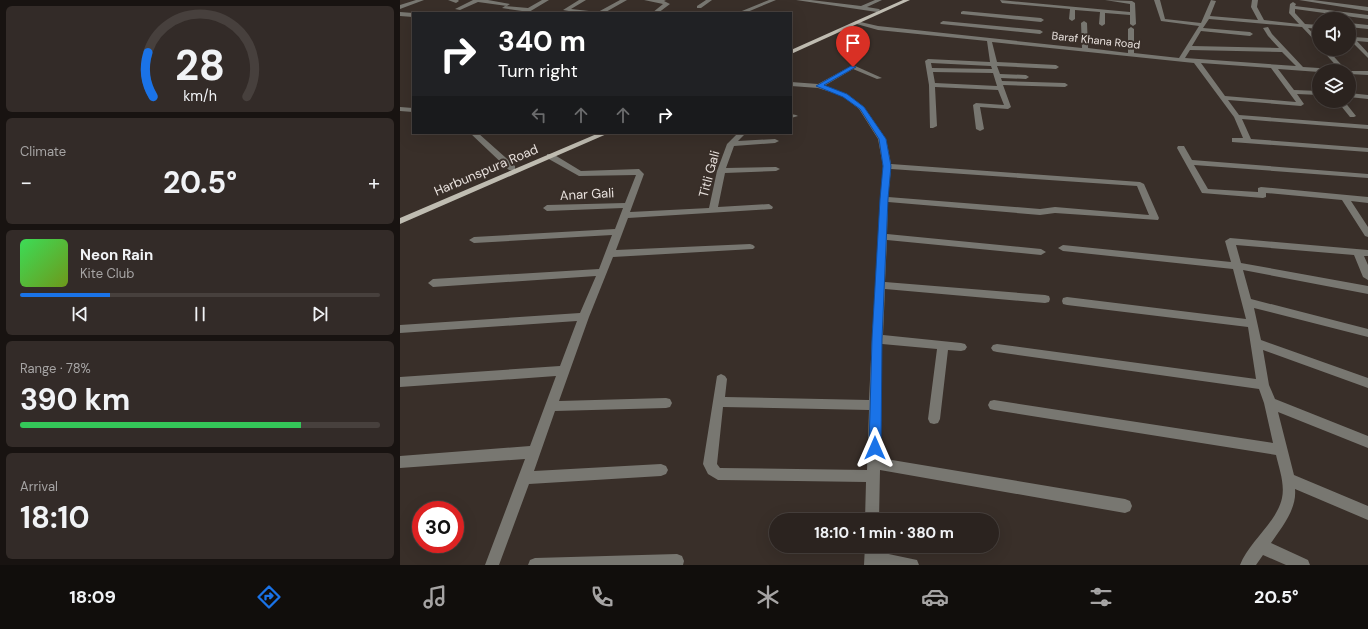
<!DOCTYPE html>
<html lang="en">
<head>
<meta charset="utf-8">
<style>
	:root { --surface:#2b231f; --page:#332b28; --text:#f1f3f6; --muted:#a6a4a4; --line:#47403d; --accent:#1a73e8 }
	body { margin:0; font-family:"DM Sans",sans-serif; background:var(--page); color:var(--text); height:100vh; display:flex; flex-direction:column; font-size:15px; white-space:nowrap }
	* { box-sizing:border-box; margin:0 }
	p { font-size:13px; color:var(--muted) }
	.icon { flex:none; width:22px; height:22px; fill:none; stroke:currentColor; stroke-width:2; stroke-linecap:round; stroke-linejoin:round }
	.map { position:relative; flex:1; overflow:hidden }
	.details { display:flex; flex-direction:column; gap:6px; padding:6px; background:#181311; width:400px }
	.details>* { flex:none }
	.hud { position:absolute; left:12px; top:12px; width:380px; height:122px; border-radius:0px; box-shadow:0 4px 16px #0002,0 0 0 1px var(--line); background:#202124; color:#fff; overflow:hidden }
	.tools { position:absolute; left:912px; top:12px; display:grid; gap:8px }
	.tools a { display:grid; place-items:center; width:44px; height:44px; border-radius:50%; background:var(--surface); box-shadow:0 4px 16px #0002,0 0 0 1px var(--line); font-size:20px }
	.speed { position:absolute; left:12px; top:501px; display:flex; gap:8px; font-size:20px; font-weight:700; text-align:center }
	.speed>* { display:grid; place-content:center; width:52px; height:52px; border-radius:50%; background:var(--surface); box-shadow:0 4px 16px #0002,0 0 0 1px var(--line); line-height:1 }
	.speed .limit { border:6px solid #d22; background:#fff; color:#111 }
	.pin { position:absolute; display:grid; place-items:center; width:34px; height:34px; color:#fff; margin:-41px -17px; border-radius:50% 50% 50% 0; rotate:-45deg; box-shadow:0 0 4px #0007 }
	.pin .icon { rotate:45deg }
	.me { position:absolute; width:44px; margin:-22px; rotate:0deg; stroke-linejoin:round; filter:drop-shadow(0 0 3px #0008) }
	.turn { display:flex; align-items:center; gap:14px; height:84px; padding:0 20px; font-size:18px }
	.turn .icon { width:52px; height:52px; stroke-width:2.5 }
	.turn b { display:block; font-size:28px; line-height:34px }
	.lanes { display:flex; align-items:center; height:38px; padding:0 20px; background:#0003; justify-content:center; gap:20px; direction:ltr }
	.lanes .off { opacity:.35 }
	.big { font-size:30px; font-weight:700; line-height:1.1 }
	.details .card { flex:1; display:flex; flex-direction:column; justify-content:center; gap:6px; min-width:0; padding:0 14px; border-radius:6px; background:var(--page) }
	.details .dial { align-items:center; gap:0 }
	.dial svg { height:104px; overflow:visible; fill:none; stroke:var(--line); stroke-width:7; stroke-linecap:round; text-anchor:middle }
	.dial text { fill:var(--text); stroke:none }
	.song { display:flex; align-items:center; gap:12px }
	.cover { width:48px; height:48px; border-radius:6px; background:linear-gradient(135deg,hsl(130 70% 55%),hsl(80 70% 35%)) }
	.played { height:4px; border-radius:2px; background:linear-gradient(90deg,var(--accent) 25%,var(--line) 25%) }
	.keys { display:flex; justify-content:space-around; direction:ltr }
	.heat { display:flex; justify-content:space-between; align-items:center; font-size:22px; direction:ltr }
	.charge { height:6px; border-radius:3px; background:linear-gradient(90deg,#34c759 78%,var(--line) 0) }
	.trip { position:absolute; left:369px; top:513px; width:230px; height:40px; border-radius:20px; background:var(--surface); box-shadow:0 4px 16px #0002,0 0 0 1px var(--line); font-weight:700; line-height:40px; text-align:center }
	.dock { display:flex; height:64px; justify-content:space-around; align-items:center; background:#110e0c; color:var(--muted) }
	.dock .icon { width:28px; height:28px }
	.dock .current { color:var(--accent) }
	.dock b { font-size:18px; color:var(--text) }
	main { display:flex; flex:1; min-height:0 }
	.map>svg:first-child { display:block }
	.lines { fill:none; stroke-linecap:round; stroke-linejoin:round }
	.minor { fill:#787771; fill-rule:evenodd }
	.major { fill:#bfbcb1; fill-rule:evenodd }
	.route { fill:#1a73e8; stroke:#114b97 }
	.labels { text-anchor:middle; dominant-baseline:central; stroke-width:4; stroke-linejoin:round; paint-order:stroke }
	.far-street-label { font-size:11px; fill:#e8e1dd; stroke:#392f29 }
	.street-label { font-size:13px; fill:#e8e1dd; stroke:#392f29 }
</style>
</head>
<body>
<main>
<section class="details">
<div class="card dial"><svg viewBox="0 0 100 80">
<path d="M14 69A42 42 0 1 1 86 69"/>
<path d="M14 69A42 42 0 0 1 10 35" stroke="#1a73e8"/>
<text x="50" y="56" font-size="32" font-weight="700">28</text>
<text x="50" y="72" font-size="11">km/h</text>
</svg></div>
<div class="card"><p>Climate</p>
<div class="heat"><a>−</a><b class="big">20.5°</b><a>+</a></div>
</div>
<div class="card">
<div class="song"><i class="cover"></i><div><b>Neon Rain</b><p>Kite Club</p></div></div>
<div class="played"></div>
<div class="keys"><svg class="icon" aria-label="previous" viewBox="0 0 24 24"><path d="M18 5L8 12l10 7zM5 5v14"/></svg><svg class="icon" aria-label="pause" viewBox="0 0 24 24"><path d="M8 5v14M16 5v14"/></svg><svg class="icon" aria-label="next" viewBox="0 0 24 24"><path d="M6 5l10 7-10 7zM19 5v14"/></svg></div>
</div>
<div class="card"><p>Range · 78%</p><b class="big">390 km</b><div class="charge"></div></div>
<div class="card"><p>Arrival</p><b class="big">18:10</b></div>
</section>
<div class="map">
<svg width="968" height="565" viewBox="0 0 968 565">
	<rect width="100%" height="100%" fill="#392f29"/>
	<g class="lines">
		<path class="minor" d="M16 0H24L0 9V5Z
			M48 0H58L59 1 56 3Z
			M73 0H88L110 4 107 6 78 2 60 10 55 9Z
			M142 0H149L129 12 102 8 105 6 128 8Z
			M179 0H186L171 9 198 12 220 0H227L204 13H180L163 10Z
			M244 0H266L264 1 270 4 258 13H252L263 4Z
			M306 0H312L301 8H297V6Z
			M369 0H376L345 13H337Z
			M396 0H411L461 6 475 0H482L467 7 479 9 480 10 477 12Z
			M600 0 730 12V4L705 0 732 1 735 3 736 24 733 26 730 24V15L705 13V24L702 26 699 24 700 12 675 10V19L672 21 669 19 670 9 602 3Z
			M754 0H760L765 19 801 23 811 0 816 1 810 16 858 20 851 7 852 0H858L857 7 864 20 899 24 889 13 890 4 893 2 896 4 895 6 968 15V19L895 9V13L905 24 919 25V29L908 28 919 40V45L902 27 809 19 803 28 850 32 853 34 850 36 801 31 792 46 879 48 868 36 863 28 868 27 872 34 903 67 935 69 938 71 919 72 878 69 894 90 919 91V95L897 94 904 104 901 106 828 100 839 115 968 125V129L842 119 851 139 968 148V152L832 142V138H843L834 117 794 63 592 42 597 62 656 65 659 67 656 69 597 66 600 74 626 75 629 77 626 79 601 78 602 81 665 83 668 85 665 87 603 85 611 107 608 109 580 107 584 129 580 131 576 129 573 105 576 103 604 105 598 90 535 87 537 126 533 128H530L529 85 525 61 528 59 590 62 587 41 478 30 453 23 456 21 478 26 682 48 681 23 684 21 687 23 688 48 728 53V29L731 27 734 29V53L779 58 799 26 761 21ZM790 50 882 52 896 66 785 58ZM531 63 591 66 592 69 532 68ZM801 63 871 68 896 102 825 96ZM533 72 593 73 597 86 535 83Z
			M899 0H913L968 7V11Z
			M563 11 641 18 644 20 641 22 561 14V12Z
			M0 12 13 13V17L0 16Z
			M543 21 640 30 643 32 640 34 541 24 540 23Z
			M949 23 968 25V29L949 27Z
			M949 34 953 37 968 38V42L957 41 968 53V58L949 39Z
			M921 49H927L947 71H968V75L949 74V71H941Z
			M453 65 482 78 477 79 453 69 424 86 447 94 464 107 486 139 491 164 740 182 744 184 759 218 758 220 655 213 640 215 488 202 487 234 641 249 646 252 641 255 487 240 485 282 645 295 649 296 650 299 649 302 645 303 485 289 483 335 561 343 565 344 567 347 565 350 561 351 548 350 540 419 538 423 534 424 530 423 528 419 537 349 482 344 480 458 725 499 730 501 732 506 730 511 725 513 480 470 479 520H465L466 482 318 480 308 474 303 464 317 376 321 374 325 376 327 379 325 397 469 400 472 339 483 166 478 139 459 109 443 96 418 88 391 86V82L418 84ZM491 169 737 186 749 215 655 207 640 209 488 197ZM323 407 469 410 467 470 320 468 317 464Z
			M949 93 968 95V99L949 97Z
			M937 101H944L956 116 954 117H950Z
			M0 107 13 108V112L0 111Z
			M391 114 396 115 398 116 391 118Z
			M70 133H78L115 166V170H109Z
			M338 133H346L338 141 375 139 379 141 375 143 334 146 326 168 376 167 380 169 376 171 325 173 318 207 369 204 373 207 372 209 228 218 216 250 350 244 353 245 355 247 353 249 213 257 189 317 159 401 266 398 270 399 272 403 270 407 266 408 155 411 134 471 261 464 266 466 268 470 266 474 261 476 129 484 99 565H85L125 459 0 468V456L130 446 156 376 0 387V377L160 366 177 321 0 333V325L180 313 196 276 33 287 28 283 33 279 199 269 212 235 74 243 69 240 74 237 215 229 223 208 147 211 143 208 147 205 225 203 236 175 179 176 147 158V154H153L181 171 239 169 244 174 230 212 309 208 317 171 327 144Z
			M778 146H784L792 160 968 174V178L794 165 808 189 858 192V188L861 187 968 197V203L951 201 968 227V237L965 236 942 200 866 193V197L863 198 802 193 777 148Z
			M830 238 968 250V256H964L968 265V280L963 277 954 255 836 245 841 263 968 286V294L843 270 851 299 968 329V337L854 308 861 340 968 378V388L863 350 869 385 875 399 968 436V448L878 412 894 475 968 506V520L895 489C897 509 882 527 871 543L908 560 910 565H886L863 555 856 565H840C849 542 877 522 882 498 885 484 879 468 876 455L594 410 590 409 588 405 590 401 594 400 873 443 864 403 859 389 597 352 593 351 591 348 593 345 597 344 856 379 848 327 667 305 663 304 662 301 663 298 667 297 846 319 833 269 663 251 658 248 663 245 831 262 825 241Z
			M465 546H479V552L517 560 519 565H464Z
			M277 554 282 556 284 561 283 565H128L130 560 135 558Z"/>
		<path class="major" d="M503 0H510L391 54V50Z
			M199 133H209L0 224V218Z"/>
	</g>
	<path class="route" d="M451 66 456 67 424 85 447 94 464 107 486 139 491 166 488 199 482 339 481 448 479 452 475 453 471 452 469 448 472 339 480 199 483 166 479 139 460 109 443 97 416 86Z"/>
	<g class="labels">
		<g class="far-street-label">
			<text transform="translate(696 40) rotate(6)">Baraf Khana Road</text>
		</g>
		<g class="street-label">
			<text transform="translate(86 170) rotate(-23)">Harbunspura Road</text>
			<text transform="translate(309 174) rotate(-75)">Titli Gali</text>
			<text transform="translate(187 194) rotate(-3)">Anar Gali</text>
		</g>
	</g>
</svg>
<div class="tools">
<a><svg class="icon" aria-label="sound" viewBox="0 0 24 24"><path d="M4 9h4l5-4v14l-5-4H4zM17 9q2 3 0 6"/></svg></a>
<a><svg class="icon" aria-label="layers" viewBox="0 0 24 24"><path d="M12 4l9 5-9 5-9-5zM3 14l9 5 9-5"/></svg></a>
</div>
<div class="speed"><div class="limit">30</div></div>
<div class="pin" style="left:453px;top:67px;background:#d93025"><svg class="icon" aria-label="arrive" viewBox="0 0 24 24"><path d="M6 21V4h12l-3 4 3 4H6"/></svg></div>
<svg class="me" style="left:475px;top:448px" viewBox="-20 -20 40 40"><path d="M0-17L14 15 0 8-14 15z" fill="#1a73e8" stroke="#fff" stroke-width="4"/></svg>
<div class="trip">18:10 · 1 min · 380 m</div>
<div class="hud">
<div class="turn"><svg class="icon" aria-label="right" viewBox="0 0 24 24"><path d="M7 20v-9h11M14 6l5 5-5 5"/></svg><div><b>340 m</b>Turn right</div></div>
<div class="lanes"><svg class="icon off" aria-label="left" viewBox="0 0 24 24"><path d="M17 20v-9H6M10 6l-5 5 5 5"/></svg><svg class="icon off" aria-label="ahead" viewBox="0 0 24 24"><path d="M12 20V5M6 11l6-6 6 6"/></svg><svg class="icon off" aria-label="ahead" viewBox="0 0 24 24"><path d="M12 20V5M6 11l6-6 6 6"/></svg><svg class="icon" aria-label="right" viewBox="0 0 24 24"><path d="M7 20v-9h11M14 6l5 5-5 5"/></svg></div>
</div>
</div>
</main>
<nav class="dock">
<b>18:09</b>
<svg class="icon current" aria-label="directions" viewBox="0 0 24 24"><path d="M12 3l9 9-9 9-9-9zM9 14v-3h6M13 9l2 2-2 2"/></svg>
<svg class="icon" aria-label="music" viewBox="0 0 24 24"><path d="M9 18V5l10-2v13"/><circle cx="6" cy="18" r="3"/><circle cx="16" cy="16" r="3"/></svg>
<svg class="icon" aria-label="phone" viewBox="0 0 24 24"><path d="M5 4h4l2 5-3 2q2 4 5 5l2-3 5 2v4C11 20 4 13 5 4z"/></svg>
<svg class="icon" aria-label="climate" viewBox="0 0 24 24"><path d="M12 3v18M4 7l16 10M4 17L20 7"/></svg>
<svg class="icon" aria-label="car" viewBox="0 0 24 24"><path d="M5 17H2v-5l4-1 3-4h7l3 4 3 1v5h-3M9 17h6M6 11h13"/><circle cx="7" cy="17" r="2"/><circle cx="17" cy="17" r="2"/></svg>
<svg class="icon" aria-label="filters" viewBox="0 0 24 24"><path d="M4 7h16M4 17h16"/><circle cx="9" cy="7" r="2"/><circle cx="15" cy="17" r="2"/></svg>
<b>20.5°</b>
</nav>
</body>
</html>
